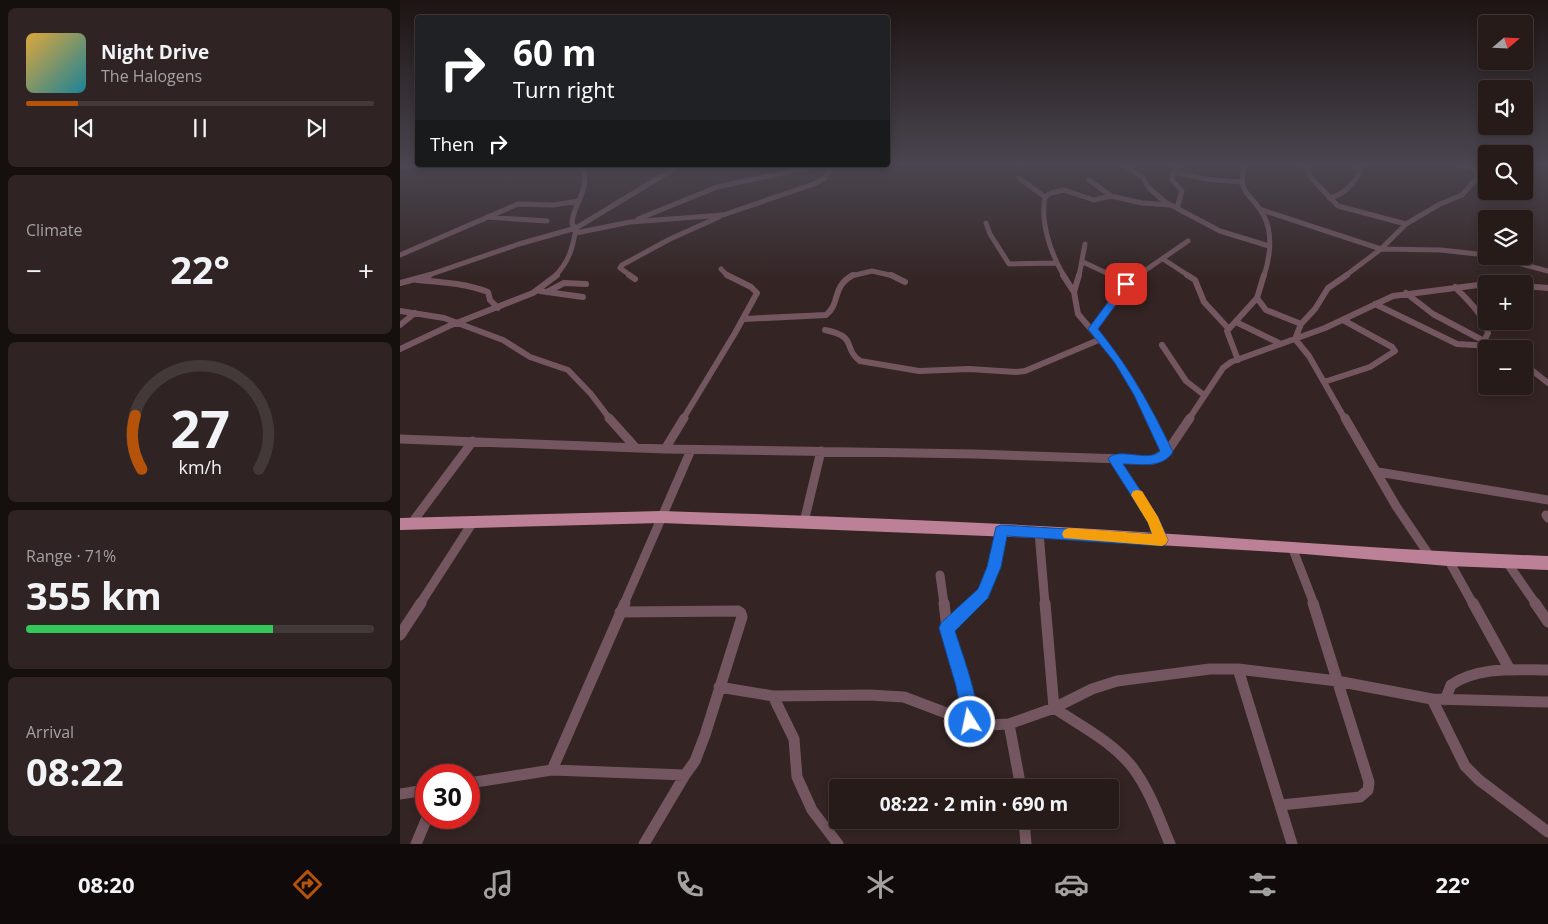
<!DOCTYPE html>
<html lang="en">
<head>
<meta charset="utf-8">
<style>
	:root { --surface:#271b1a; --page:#2f2423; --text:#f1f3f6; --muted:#a4a1a2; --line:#433939; --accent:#b45309 }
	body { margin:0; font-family:"Open Sans",sans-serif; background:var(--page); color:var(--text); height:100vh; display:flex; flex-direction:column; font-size:19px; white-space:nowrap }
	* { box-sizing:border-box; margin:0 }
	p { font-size:16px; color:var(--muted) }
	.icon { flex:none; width:28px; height:28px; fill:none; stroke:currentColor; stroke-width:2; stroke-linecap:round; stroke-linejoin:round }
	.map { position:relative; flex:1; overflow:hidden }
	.side { display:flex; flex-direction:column; gap:8px; padding:8px; background:#150f0e; width:400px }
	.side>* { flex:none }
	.guide { position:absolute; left:15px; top:15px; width:475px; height:152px; border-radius:5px; box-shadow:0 2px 8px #0003,0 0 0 1px var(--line); background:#202124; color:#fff; overflow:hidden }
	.needle { width:32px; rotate:71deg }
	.fabs { position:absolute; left:1078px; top:15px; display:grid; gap:10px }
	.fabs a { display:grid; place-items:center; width:55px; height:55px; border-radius:5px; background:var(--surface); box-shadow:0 2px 8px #0003,0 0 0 1px var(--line); font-size:25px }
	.speed { position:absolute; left:15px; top:764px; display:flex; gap:10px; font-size:25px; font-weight:700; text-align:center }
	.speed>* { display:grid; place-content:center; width:65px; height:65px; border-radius:50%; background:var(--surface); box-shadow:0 2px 8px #0003,0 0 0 1px var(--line); line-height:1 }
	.speed .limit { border:8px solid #d22; background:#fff; color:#111 }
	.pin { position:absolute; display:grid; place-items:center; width:42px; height:42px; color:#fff; margin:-21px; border-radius:10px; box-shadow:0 2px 8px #0006 }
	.me { position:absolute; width:55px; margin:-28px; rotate:350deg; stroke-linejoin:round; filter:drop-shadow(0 0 4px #0008) }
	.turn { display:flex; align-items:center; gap:18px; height:105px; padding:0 15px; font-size:22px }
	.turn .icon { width:65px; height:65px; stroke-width:2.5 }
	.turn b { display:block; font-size:35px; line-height:42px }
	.then { display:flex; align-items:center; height:48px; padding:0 15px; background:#0003; gap:10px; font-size:19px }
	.big { font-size:38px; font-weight:700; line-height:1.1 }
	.side .widget { flex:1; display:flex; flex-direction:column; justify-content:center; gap:8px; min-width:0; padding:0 18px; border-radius:8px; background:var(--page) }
	.side .dial { align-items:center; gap:0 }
	.dial svg { height:130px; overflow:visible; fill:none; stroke:var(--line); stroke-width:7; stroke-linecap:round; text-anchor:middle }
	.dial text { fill:var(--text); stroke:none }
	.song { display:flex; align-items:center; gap:15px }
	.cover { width:60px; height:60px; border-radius:8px; background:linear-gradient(135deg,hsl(40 70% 55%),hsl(190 70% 35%)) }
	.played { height:5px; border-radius:2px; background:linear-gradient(90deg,var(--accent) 15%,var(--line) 15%) }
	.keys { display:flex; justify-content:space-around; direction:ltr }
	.heat { display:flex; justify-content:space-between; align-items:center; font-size:28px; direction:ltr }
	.charge { height:8px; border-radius:4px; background:linear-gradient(90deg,#34c759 71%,var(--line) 0) }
	.trip { position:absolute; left:429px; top:779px; width:290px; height:50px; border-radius:5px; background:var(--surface); box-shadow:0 2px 8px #0003,0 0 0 1px var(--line); font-weight:700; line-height:50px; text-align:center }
	.dock { display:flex; height:80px; justify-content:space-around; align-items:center; background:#100b0a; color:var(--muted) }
	.dock .icon { width:35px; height:35px }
	.dock .on { color:var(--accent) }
	.dock b { font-size:22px; color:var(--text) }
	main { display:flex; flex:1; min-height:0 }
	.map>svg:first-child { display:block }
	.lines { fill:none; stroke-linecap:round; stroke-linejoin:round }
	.minor-far3 { stroke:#73565f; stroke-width:5 }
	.minor-far2 { stroke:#73565f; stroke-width:6 }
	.minor-far1 { stroke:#73565f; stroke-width:9 }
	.minor { stroke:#73565f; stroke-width:11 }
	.primary { fill:#bc8196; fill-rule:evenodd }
	.route { fill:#1a73e8; stroke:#114b97 }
	.slow { fill:#f59e0b }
</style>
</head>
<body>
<main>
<section class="side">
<div class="widget">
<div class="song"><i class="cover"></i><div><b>Night Drive</b><p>The Halogens</p></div></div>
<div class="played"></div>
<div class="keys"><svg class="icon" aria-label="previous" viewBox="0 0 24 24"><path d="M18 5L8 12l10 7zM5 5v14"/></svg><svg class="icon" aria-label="pause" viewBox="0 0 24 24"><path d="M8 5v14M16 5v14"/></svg><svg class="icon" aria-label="next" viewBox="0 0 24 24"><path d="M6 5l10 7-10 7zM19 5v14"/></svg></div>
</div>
<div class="widget"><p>Climate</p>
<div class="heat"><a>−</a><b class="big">22°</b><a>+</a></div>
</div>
<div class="widget dial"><svg viewBox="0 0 100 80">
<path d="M14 69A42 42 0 1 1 86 69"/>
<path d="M14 69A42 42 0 0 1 10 36" stroke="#b45309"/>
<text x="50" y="56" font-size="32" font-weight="700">27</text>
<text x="50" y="72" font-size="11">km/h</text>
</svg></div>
<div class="widget"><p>Range · 71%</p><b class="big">355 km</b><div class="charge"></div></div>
<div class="widget"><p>Arrival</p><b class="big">08:22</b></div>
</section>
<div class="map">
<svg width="1148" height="844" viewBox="0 0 1148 844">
	<rect width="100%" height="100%" fill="#342423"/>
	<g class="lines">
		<path class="minor-far3" d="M724 165 743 178 749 188 765 202 820 231 869 246
			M844 165C838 198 851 191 864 216 873 234 870 257 864 276
			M903 165 914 181 938 206 1006 224
			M1059 165 1074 168
			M0 169 12 165
			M773 172 806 179 841 182
			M619 178 645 197C640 223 651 254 664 276
			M689 180 711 196 742 203 770 205
			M645 197 651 193 664 190 694 200 711 196
			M929 198C944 195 953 185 960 172L958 165
			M777 208 782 191 772 180 773 172 782 165
			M862 210 981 249 1006 224 1040 204 1062 195 1078 177 1073 165
			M87 217 147 221
			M238 219 317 187 421 165
			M586 223 590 234 609 264 656 263
			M176 233 230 222 323 215 414 184 425 178 432 165
			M0 255 118 204 153 205 179 201
			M1091 256 1148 271
			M763 259 789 276
			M683 262 713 276
			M321 269 328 276
			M26 276 119 244 176 228 280 165
			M155 276C169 262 173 247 176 228L172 224C172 206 189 191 184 172L176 165
			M231 276 220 268 222 265 270 239 319 217
			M451 276 472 271 494 276
			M679 276 685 244
			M737 276 788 241
			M945 276 981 249 1041 250 1086 255"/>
		<path class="minor-far2" d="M229 275 235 279
			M491 275 505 282
			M663 275 674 292 678 314 719 362 740 395 751 419
			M711 275 726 284
			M787 275 795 280 804 302 828 328
			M17 280C41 282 65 283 88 292L90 300 98 308
			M0 283 30 275
			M1124 286 1148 288
			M1055 287C1067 299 1085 316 1088 333L1084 341 1096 349
			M140 291 183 297
			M147 292 164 283 186 284
			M674 292 679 275
			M1006 293 1033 314 1084 341
			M857 298 866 310 901 324
			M975 304 1057 344 1091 346
			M0 311 44 318 103 340 130 357 168 370 191 394 210 419
			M344 319 426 315C441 303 431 287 453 275
			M836 322 881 344
			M0 325 15 313
			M693 329C707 309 719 289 739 275
			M425 330C459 337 442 348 460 361L519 371 569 369 616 372 625 371 701 339
			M762 345 786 381 804 395
			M0 349 49 326 133 293 157 275
			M838 360 827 331 857 298 864 275
			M1124 364 1148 383
			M924 382 970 367 995 351 992 347 943 320
			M283 419 335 333 357 293 351 287 327 275
			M789 419 823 368 831 362 925 328 993 296 1086 284
			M945 419 909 356 895 339 901 324 915 309 928 288 947 275"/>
		<path class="minor-far1" d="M209 418 236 448
			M751 418 767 452
			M945 418 996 506 1031 558
			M0 439 265 449 575 454 753 460 767 452 790 418
			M265 449 284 418
			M714 459 754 520 761 540
			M978 472 1148 500
			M1146 515 1148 518
			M404 522 421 451
			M11 524 73 441
			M639 532 645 604
			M892 547 914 604
			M1048 559 1073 604
			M1106 561 1136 604
			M540 575 544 604
			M20 604 73 522
			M224 604 291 450
			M572 604C593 583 596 558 601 530"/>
		<path class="minor" d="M544 603 547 629 564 686 570 722
			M645 603 654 708C681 726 713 742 733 768 750 791 759 818 770 844
			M1073 603 1110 670
			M1135 603 1148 622
			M547 629 573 603
			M0 635 21 603
			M838 669 892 844
			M319 687 373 696 469 695 504 697 570 722 589 725 609 724 654 708 692 689 717 681 810 669H838L937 681 1032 699 1148 702
			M373 696 394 739 397 777 412 810 438 844
			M1032 699 1065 766 1079 780 1148 832
			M1045 700 1051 685C1078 666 1116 670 1148 670
			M609 724 621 788
			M152 770 225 603
			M69 783 152 770 285 775 295 761 305 735 342 617 341 613 338 611 220 612
			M0 794 26 790
			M881 805 960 797 968 790 969 782 913 603
			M624 820 626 844
			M16 844 27 818
			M244 844 285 775"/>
		<path class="primary" d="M261 511C387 515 514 519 640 526 809 535 979 550 1148 556V570L1048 566 892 553 639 538 261 523 0 530V518Z"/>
	</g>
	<linearGradient id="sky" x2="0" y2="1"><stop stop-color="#1d1413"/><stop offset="0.58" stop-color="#4a4550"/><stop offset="1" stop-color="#4a4550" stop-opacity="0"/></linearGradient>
	<rect width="1148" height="284" fill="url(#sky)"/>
	<path class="route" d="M726 281 731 284 698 329C731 370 750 405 773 452 762 469 741 464 723 464L758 517 768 540 766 544 762 546 607 536 601 567 588 598 555 631C561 651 584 710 576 728L570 730 564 728 556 686 539 628 541 623 578 589 587 567 596 527 601 525 752 534 748 522 708 459C717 446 749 463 760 451L734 395 715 363 688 329 723 282Z"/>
	<path class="slow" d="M737 490 742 491 758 517 768 540 766 544 762 546 664 538 662 534 664 530 669 528 752 534 748 523 731 495 733 491Z"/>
</svg>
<div class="fabs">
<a><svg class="needle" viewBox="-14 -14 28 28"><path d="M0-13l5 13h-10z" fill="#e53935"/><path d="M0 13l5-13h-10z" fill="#a4a1a2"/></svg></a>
<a><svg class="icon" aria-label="sound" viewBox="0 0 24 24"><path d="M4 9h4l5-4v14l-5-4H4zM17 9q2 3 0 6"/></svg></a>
<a><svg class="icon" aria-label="search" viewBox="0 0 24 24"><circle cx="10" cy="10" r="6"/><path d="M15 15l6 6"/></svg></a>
<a><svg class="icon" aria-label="layers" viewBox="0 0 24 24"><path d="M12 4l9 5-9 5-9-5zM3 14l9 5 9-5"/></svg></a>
<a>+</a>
<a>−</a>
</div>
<div class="speed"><div class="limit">30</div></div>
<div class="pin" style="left:726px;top:284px;background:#d93025"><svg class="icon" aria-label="arrive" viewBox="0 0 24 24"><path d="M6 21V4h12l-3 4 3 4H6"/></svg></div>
<svg class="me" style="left:570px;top:722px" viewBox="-20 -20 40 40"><circle r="17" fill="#1a73e8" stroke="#fff" stroke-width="3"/><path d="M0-11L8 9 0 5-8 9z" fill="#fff"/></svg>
<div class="trip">08:22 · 2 min · 690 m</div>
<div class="guide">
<div class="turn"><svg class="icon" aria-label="right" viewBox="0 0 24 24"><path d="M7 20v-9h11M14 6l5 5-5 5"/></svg><div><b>60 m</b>Turn right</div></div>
<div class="then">Then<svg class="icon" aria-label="right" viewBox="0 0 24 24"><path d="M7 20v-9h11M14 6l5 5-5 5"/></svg></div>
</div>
</div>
</main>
<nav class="dock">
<b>08:20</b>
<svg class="icon on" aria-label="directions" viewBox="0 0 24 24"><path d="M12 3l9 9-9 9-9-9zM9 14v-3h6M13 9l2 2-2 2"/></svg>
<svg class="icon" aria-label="music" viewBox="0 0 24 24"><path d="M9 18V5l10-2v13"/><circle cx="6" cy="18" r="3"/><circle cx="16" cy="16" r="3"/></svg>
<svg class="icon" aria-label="phone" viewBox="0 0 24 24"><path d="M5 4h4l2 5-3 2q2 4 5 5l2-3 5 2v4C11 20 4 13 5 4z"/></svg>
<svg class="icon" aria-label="climate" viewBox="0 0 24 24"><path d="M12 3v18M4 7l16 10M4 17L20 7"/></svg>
<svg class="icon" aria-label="car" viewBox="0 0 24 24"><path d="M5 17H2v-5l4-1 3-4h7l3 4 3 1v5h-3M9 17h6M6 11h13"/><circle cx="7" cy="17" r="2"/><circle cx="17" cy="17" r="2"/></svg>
<svg class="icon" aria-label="filters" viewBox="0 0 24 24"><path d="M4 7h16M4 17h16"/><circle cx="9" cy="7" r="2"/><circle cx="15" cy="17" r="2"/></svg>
<b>22°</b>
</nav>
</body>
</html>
